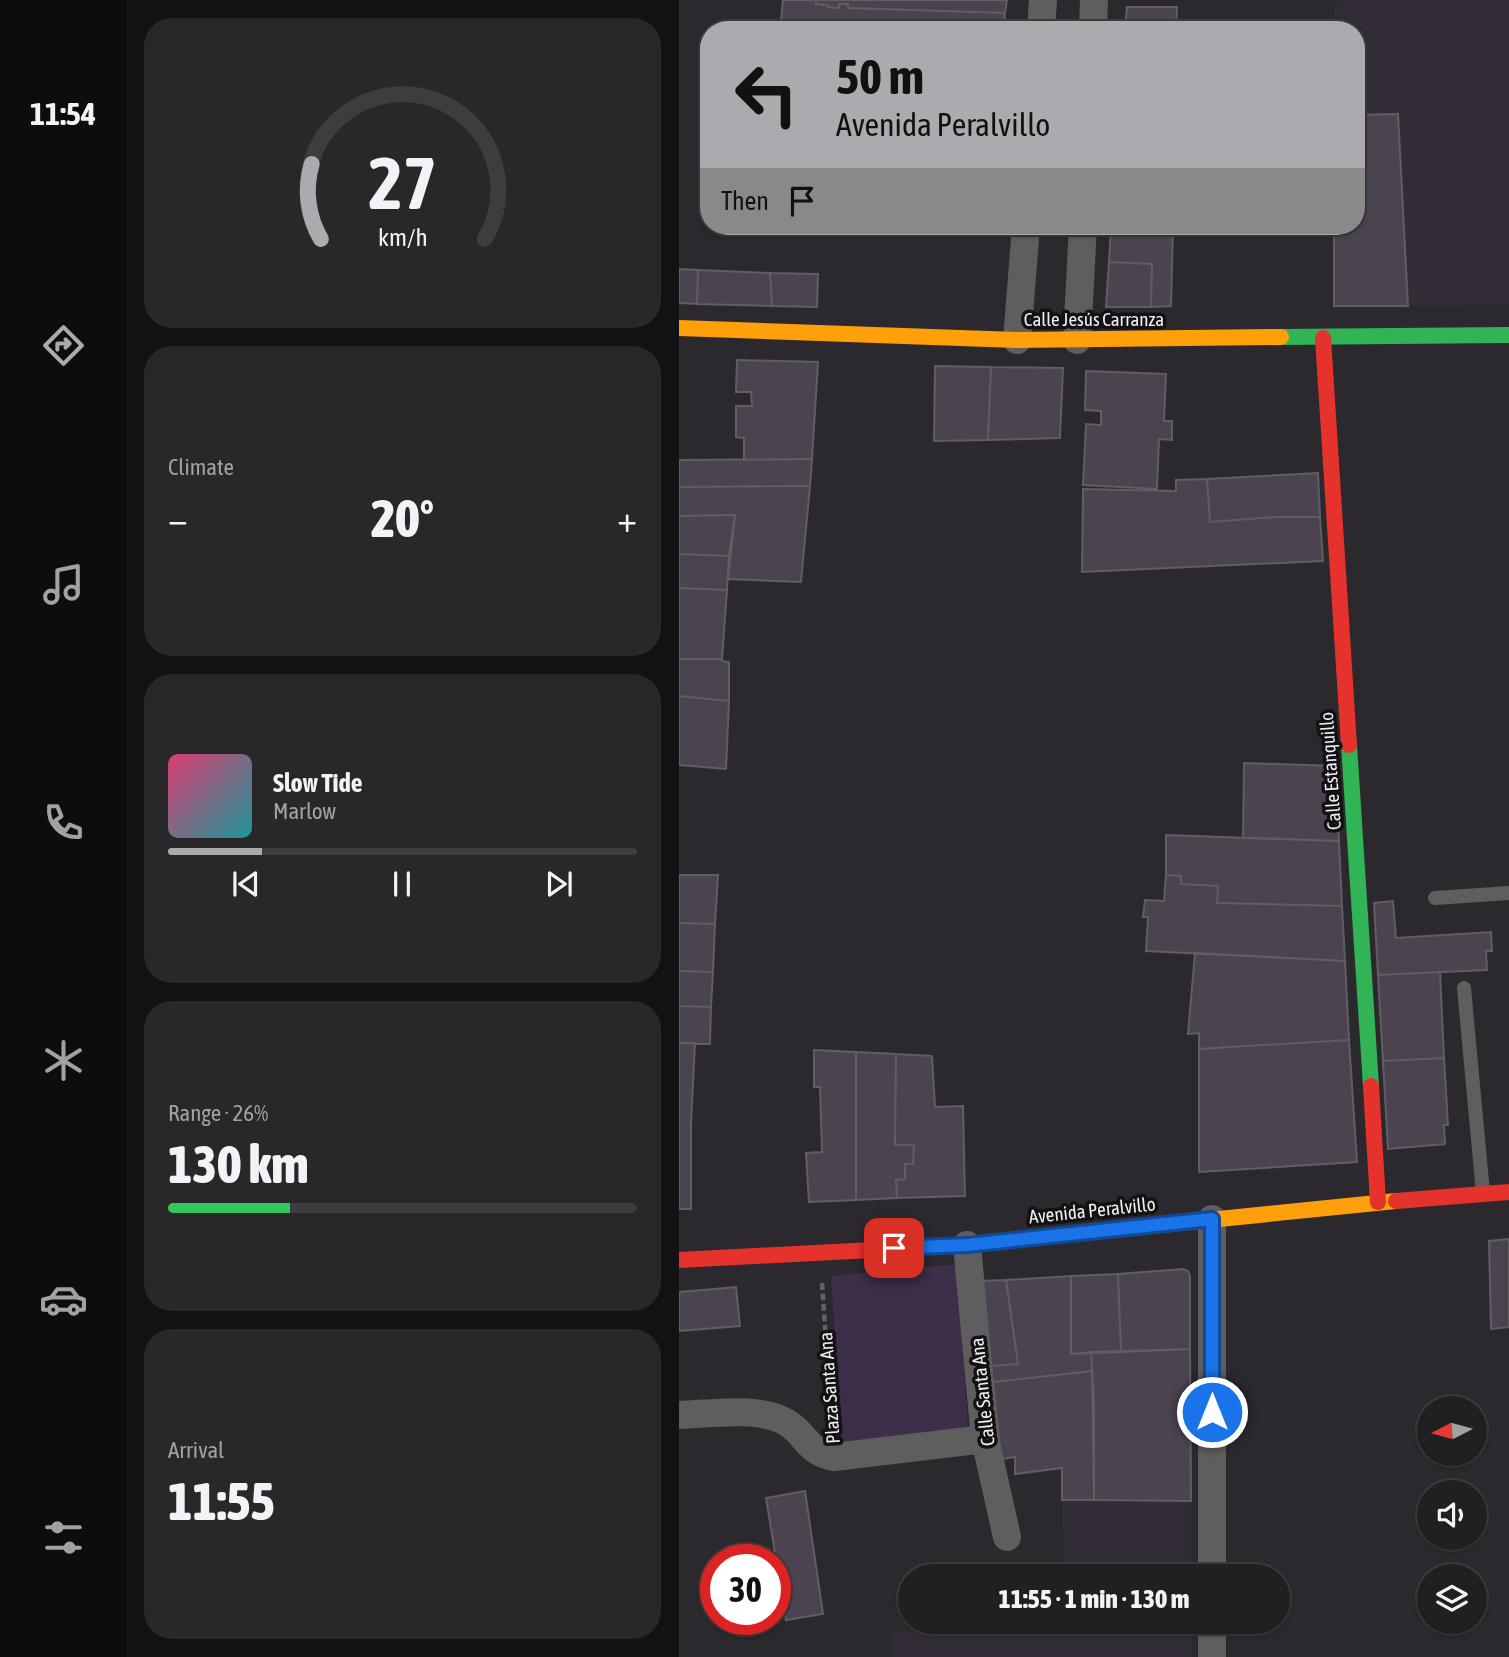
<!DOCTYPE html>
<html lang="en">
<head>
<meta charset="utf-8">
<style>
	:root { --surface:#201f22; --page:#28272a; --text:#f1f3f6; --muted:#a2a2a5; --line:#3d3d40; --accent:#acaaae }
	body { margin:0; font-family:"Asap Condensed",sans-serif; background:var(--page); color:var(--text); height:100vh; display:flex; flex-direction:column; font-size:26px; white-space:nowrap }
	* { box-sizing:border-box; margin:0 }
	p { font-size:23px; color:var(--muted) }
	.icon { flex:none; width:38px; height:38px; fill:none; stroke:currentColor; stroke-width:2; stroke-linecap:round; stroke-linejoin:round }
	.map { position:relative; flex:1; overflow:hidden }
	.panel { display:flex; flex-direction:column; gap:18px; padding:18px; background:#121113; width:553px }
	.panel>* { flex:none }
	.guide { position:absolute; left:21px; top:21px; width:665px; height:214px; border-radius:28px; box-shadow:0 2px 5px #0004,0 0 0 2px var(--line); background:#acaaae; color:#111; overflow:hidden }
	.needle { width:46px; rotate:264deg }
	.buttons { position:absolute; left:738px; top:1396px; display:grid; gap:14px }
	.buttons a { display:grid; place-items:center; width:70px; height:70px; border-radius:50%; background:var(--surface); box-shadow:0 2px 5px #0004,0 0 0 2px var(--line); font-size:35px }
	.speed { position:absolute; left:21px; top:1544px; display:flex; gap:14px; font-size:35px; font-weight:700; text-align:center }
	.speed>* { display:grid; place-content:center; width:91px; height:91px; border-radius:50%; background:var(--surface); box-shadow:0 2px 5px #0004,0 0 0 2px var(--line); line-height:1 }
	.speed .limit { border:10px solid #d22; background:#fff; color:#111 }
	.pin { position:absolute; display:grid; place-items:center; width:60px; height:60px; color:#fff; margin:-30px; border-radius:14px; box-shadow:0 4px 10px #0006 }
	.me { position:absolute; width:77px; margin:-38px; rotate:0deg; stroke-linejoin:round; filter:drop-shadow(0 0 5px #0008) }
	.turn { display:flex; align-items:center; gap:24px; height:147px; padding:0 21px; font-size:32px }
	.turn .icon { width:91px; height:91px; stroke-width:2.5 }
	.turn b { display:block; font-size:49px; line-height:60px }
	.then { display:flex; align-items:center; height:66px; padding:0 21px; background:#0003; gap:14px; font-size:26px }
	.big { font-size:52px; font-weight:800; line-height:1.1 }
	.panel .widget { flex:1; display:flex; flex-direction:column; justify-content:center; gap:10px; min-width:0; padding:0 24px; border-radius:28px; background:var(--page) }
	.panel .dial { align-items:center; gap:0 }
	.dial svg { height:182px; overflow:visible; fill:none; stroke:var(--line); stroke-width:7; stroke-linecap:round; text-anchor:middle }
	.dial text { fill:var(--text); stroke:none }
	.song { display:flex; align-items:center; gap:21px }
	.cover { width:84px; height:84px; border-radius:10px; background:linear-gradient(135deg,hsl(340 70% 55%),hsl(180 70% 35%)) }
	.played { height:7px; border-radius:4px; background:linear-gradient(90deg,var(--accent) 20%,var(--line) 20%) }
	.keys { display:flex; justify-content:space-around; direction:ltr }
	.heat { display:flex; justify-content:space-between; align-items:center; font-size:38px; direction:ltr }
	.charge { height:10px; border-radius:5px; background:linear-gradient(90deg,#34c759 26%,var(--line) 0) }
	.trip { position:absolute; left:219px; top:1564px; width:392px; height:70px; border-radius:35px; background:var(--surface); box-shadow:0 2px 5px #0004,0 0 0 2px var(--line); font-weight:800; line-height:70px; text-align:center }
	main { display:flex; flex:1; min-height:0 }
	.tab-bar { display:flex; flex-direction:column; width:126px; justify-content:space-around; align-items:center; background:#0d0c0e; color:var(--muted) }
	.tab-bar .icon { width:49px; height:49px }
	.tab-bar .on { color:var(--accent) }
	.tab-bar b { font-size:32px; color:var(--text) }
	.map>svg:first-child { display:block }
	.built { fill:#322c37 }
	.green { fill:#3d2e4a }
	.building { fill:#4b4450; stroke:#605e61; stroke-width:2 }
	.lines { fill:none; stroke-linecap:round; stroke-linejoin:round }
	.path { stroke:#616062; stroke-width:4.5; stroke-dasharray:7 3.5; stroke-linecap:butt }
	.lane { stroke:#5e5e5f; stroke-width:14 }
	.street { stroke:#5e5e5f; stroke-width:28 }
	.fast { stroke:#30b455; stroke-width:16 }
	.slow { stroke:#ff9f0a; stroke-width:16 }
	.jam { stroke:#e5322d; stroke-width:16 }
	.route-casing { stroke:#114b97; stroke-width:18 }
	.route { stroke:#1a73e8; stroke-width:12 }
	.labels { text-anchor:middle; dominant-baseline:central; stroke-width:7; stroke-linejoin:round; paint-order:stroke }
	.street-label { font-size:19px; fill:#f1eff4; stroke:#131114 }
</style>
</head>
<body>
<main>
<nav class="tab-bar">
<b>11:54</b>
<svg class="icon on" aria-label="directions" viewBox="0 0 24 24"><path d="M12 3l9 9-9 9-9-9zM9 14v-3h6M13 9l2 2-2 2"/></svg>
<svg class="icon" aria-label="music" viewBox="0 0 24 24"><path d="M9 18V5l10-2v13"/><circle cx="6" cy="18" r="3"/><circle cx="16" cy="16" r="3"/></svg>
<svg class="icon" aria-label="phone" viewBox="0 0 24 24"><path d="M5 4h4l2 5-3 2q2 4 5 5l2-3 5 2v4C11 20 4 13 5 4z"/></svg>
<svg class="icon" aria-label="climate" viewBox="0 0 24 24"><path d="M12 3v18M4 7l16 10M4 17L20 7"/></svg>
<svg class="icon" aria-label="car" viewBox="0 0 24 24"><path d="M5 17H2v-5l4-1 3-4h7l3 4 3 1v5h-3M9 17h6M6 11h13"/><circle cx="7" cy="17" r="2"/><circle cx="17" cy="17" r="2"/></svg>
<svg class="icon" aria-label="filters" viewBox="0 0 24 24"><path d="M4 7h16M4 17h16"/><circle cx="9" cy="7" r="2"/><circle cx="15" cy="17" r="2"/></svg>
</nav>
<section class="panel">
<div class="widget dial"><svg viewBox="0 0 100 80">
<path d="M14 69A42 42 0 1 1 86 69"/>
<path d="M14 69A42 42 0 0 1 10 36" stroke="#acaaae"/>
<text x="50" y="56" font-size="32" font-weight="700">27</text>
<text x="50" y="72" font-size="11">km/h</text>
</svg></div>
<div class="widget"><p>Climate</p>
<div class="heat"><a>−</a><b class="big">20°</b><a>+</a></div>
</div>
<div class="widget">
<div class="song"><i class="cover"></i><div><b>Slow Tide</b><p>Marlow</p></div></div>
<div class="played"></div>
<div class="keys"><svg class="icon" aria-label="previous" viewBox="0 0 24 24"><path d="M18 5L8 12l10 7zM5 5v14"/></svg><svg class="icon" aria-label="pause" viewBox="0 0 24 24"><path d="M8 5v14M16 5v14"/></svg><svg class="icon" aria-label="next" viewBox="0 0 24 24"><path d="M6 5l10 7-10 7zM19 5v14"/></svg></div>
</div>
<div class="widget"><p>Range · 26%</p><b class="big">130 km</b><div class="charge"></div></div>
<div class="widget"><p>Arrival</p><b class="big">11:55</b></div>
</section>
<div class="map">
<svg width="830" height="1657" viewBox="0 0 830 1657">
	<rect width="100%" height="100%" fill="#2b292d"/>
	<path class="built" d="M661 0H830V305L729 306 726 255 677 115V30H655V3H661Z
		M383 1500 512 1501V1577H382V1567H384Z
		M261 1622H513V1657H213V1632L262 1630Z"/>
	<path class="green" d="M278 1264 289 1428 163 1442 152 1276Z"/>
	<path class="building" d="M104 0H137V4L149 5V7L160 8V4H169V8L326 13 325 30H101Z
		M137 0H328L326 13 169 8V4H160V8L149 7V5L137 4Z
		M448 7H498L497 30H446Z
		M719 114 729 306H655V226H677V115Z
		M456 226H494L492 306 472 307 473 264 430 262 432 227Z
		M430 262 473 264 472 307H427Z
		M0 269 19 270 18 304 0 303Z
		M19 270 91 273 93 306 18 304Z
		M91 273 139 274 138 307 93 306Z
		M58 360 139 362 133 459 65 460V438L57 437V406H73L72 392H57Z
		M256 366 312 367 309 440 255 441Z
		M312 367 384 368 381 438 309 440Z
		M407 371 487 374 485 421H493V440L480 439 478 489 404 485 407 424 422 425V411L406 410Z
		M133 459 131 486 0 487V460Z
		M639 473 641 517H597L531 522 528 479Z
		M528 479 531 522 597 517H641L644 561 403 572 404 489 497 491V480Z
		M131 486 122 582 49 579 56 515 0 516V487Z
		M56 515 50 556 0 554V516Z
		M0 554 50 556 48 590 0 588Z
		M0 588 48 590 43 659H0Z
		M0 659H43V661L50 662V701L0 696Z
		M0 696 50 701 47 769 0 765Z
		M565 763 656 766 660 841 564 838Z
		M487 835 660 841 663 906 538 903 539 886 502 884V876L487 875Z
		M0 875H39L36 924 0 923Z
		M487 875 502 876V884L539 886 538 903 663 906 666 961 467 951 469 917H464L466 900 485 901Z
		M714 901 717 938 812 932 813 951H807L808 970 699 975 695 903Z
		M0 923 36 924 34 972 0 971Z
		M516 953 666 961 670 1040 520 1049V1033L509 1034Z
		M0 971 34 972 32 1007 0 1006Z
		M761 972 765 1058 704 1061 699 975Z
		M0 1006 32 1007 31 1044 0 1043Z
		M670 1040 678 1162 520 1172V1049Z
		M0 1043H16L12 1123V1209H0Z
		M135 1050 177 1052V1200L130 1202 127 1153 143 1152 141 1087H135Z
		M177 1052 217 1054 216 1145H235L234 1164H226V1179L217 1180 218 1198 177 1200Z
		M217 1054 253 1056 256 1107 284 1106 286 1196 218 1198 217 1180 226 1179V1164H234L235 1145H216Z
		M765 1058 769 1125H765L766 1144 709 1149 704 1061Z
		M830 1239V1327L812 1329 810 1241Z
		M504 1269 509 1271 511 1276V1349L442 1352 439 1274Z
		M439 1274 442 1352 392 1354V1276Z
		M392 1276V1354L412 1352 413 1371 314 1382 312 1366 339 1364 327 1280Z
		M327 1280 339 1364 312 1366 302 1281Z
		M57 1287 61 1326 0 1331V1292Z
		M511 1349 512 1501 415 1500V1402L412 1352Z
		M413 1371 415 1500H383V1468L336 1474V1457L322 1459 314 1382Z
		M126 1491 144 1614 107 1620 87 1498Z"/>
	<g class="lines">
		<path class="path" d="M143 1283 153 1428"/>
		<path class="lane" d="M756 898 830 893
			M785 988 804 1193"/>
		<path class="street" d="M362 30 364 0
			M414 30 415 0
			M338 340 347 226
			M398 340 404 226
			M288 1245 306 1439 328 1537
			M0 1415C30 1414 76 1407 103 1420 127 1431 126 1452 155 1457L306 1439
			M533 1577V1219
			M533 1657V1622"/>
		<path class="fast" d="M602 337 830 335
			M670 745 692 1086"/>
		<path class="slow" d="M0 328 338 340 602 337
			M383 1235 717 1201"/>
		<path class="jam" d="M644 338 670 745
			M692 1086 699 1202
			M717 1201 830 1192
			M0 1260 288 1245 383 1235"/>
	</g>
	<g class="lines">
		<g class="route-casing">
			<path id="route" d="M215 1248 288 1245 533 1219V1412"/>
		</g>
		<use href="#route" class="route"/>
	</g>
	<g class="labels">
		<g class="street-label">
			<text x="415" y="319">Calle Jesús Carranza</text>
			<text transform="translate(651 771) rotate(-94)">Calle Estanquillo</text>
			<text transform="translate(413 1210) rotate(-6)">Avenida Peralvillo</text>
			<text transform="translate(150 1388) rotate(-94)">Plaza Santa Ana</text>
			<text transform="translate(303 1392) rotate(-96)">Calle Santa Ana</text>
		</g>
	</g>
</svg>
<div class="buttons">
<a><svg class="needle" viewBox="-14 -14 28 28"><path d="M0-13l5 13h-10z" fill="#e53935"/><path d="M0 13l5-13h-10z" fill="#a2a2a5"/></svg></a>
<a><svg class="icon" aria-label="sound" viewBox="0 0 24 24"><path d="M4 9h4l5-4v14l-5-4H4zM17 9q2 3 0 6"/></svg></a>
<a><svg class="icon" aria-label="layers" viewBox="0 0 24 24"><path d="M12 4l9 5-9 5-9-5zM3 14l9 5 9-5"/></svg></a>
</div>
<div class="speed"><div class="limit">30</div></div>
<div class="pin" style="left:215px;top:1248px;background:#d93025"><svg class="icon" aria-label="arrive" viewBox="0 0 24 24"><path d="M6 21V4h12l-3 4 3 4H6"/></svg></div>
<svg class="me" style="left:533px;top:1412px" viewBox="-20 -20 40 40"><circle r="17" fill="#1a73e8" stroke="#fff" stroke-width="3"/><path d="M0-11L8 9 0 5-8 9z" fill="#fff"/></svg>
<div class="trip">11:55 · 1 min · 130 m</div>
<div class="guide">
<div class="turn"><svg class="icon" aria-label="left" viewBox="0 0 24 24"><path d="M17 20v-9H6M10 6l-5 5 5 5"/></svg><div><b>50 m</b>Avenida Peralvillo</div></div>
<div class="then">Then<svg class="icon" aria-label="arrive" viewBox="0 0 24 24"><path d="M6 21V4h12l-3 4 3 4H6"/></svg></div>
</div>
</div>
</main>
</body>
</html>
